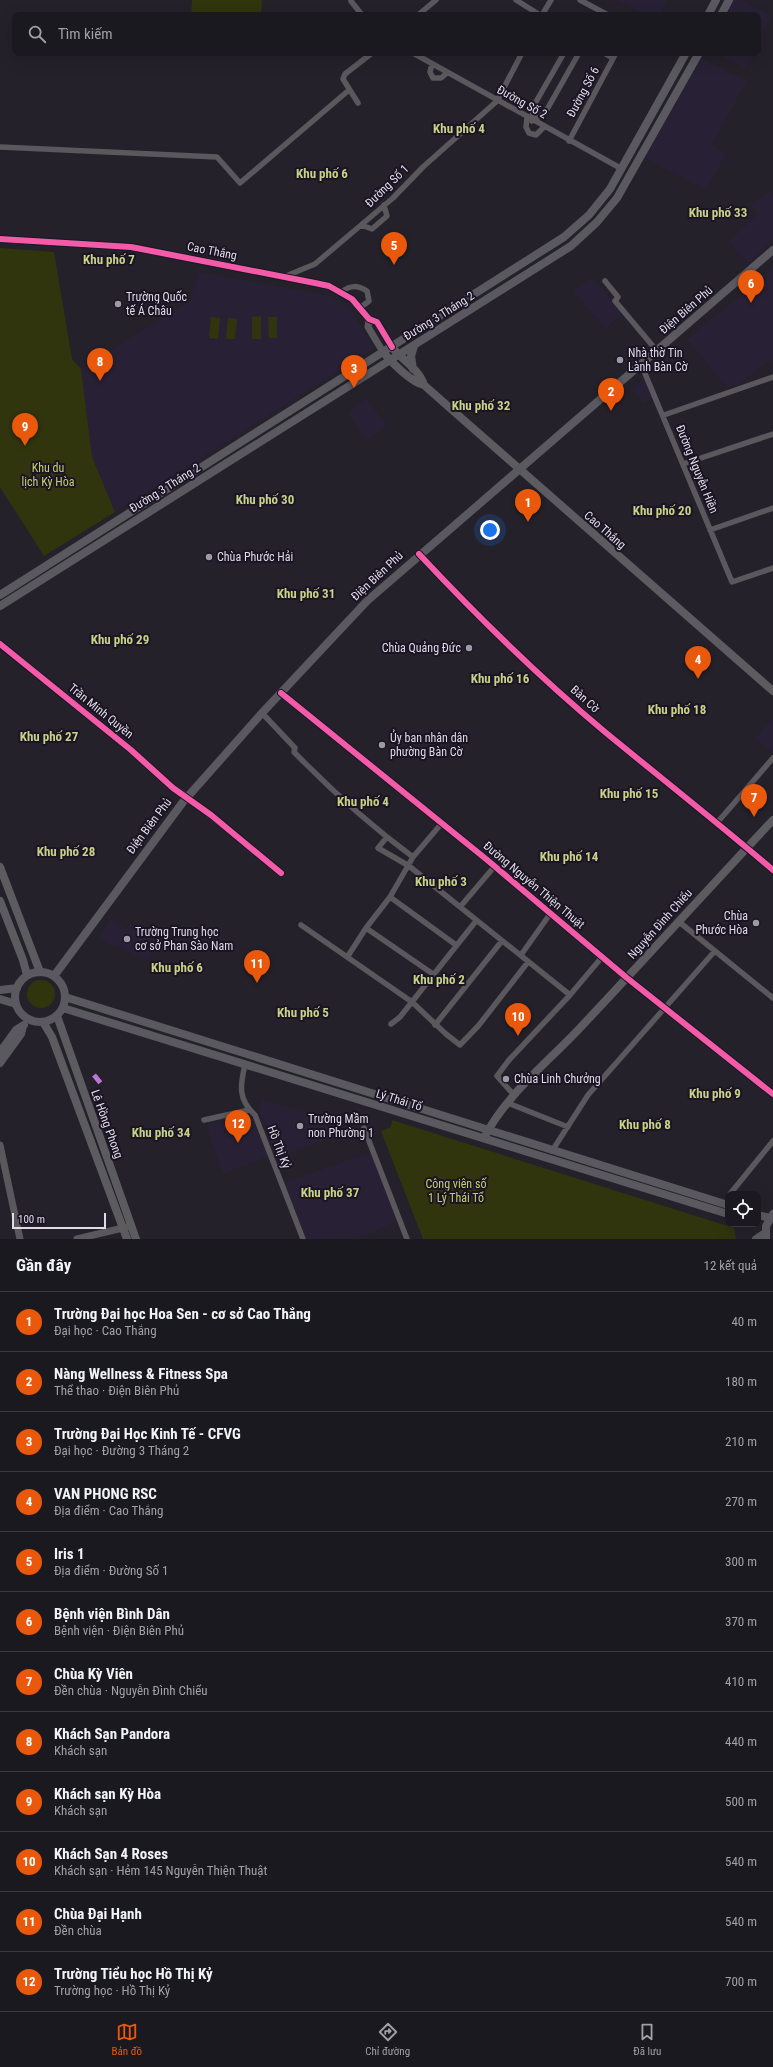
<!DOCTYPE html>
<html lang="vi">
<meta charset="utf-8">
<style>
body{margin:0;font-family:"Roboto Condensed",sans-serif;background:#28262d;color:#f1f3f6}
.controls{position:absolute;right:12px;bottom:12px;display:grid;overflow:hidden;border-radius:8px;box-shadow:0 4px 16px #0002}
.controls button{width:36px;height:36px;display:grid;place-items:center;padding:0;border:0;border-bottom:1px solid #39383e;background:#1b1920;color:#f1f3f6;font:20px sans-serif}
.scale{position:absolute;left:12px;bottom:10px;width:94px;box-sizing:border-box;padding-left:4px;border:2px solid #dfdbe7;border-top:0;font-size:11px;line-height:14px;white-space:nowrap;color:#dfdbe7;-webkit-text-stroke:3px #1a1424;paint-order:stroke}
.you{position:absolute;left:490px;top:530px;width:14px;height:14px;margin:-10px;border:3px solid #fff;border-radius:50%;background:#1a73e8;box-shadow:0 0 0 6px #1a73e833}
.badge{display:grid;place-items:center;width:26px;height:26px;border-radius:50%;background:#ea580c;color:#fff;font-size:13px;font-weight:700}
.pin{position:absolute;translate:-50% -33px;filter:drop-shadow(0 1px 2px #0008)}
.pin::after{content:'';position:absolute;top:21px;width:14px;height:12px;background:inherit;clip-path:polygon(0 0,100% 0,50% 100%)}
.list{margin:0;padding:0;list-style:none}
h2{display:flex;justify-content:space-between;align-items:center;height:52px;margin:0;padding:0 16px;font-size:17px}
h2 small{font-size:13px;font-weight:400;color:#a0a0a5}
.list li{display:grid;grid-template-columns:26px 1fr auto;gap:12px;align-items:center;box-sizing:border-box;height:60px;padding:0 16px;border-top:1px solid #39383e}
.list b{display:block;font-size:15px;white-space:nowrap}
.list p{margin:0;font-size:13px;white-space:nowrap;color:#a0a0a5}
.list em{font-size:13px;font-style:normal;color:#a0a0a5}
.icon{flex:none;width:22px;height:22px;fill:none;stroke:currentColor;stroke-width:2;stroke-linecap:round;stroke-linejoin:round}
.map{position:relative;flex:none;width:773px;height:1239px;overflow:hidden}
.search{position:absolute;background:#1b1920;box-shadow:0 4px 16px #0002;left:12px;right:12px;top:12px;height:44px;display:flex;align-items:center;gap:10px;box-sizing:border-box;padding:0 14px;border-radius:8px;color:#a0a0a5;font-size:15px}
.sheet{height:772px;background:#1b1920}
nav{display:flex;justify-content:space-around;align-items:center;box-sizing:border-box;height:56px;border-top:1px solid #39383e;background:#1b1920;font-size:11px;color:#a0a0a5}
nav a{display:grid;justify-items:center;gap:2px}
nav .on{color:#ea580c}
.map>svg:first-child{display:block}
.built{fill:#282136}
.green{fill:#30350e}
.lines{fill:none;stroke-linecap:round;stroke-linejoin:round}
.minor{stroke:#5a585d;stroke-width:5.5}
.tertiary{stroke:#5a585d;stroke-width:7}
.secondary{stroke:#5c5b60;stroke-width:8}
.primary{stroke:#5b5960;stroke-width:8}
.quiet{stroke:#ba77d6;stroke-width:5;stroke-dasharray:10 5;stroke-linecap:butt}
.cycleway-casing{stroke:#1a1424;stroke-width:8}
.cycleway{stroke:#f35aa7;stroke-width:6}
.poi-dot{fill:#9e9aa5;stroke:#1a1424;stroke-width:1.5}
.labels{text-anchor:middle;stroke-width:4;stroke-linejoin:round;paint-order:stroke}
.street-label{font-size:12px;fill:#dfdbe7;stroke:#1a1424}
.poi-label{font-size:12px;fill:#dfdbe7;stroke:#1a1424;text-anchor:start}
.park-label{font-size:12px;fill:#c3d169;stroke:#1a1424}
.neighbourhood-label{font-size:13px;font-weight:bold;fill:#c6d285;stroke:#1a1424}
</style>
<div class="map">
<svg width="773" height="1239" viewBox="0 0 773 1239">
<rect width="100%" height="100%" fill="#24212a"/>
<path class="built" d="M617,0H667L660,15H647Z
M730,0H742L771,16L758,43V15H721Z
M715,53H753L745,68Z
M698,57L747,81L712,145L726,154L706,190L643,157Z
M769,192L773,196V240L748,263L729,241L758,214L751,205Z
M773,267V363L770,359L740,384L727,387L687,340Z
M198,272L327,295L349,307L375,348L115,512L92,457L81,369L192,300Z
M593,278L623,313L606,329L572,290Z
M644,378L655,396L644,404L632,389Z
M367,399L387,426L366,440L348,413Z
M773,718V753L755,738Z
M111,919L126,929L130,924L157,941L147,961L115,945L113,947L99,937Z
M262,1100L333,1120L339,1135L278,1157L259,1111Z
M250,1113L269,1156L223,1174L207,1129L208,1125Z
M371,1152L397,1222L354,1239H306L284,1183Z"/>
<path class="green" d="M192,0H262L261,15H191Z
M0,248L54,252L72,359L81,369L92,457L115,512L44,556L0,487Z
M261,316V339H252V317Z
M211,317L220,318L218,339L209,338Z
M268,317H277V338H269Z
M228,318L237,319L235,339H226Z
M27 994a14 14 0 1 1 28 0a14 14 0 1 1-28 0Z
M392,1120L734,1228L736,1239H423L381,1131L391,1127Z"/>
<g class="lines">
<path class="minor" d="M516,0L540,15
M580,0L608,15
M351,1L362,15
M418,15L436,0
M542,15L551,0
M413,53L622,169
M604,53L613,58
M432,64L430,72L433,78H441L447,73
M358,103L343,79L345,74L372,53
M527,118L526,127L529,133L536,135L544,127
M532,121L545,113L579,53
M532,121L533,107L564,53
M569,141L616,53
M0,147L217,157L240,183L349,90
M361,225L372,229L387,216L384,205
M286,276L315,264L393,198L423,167L497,101L522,53
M605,281L618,297L615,301L657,351
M341,292C351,285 357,285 367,291L369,301L361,307
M641,364L732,582L773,568
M664,415L773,377
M683,464L773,434
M710,530L773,508
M419,554C477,616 539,677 605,732C661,778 718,823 773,870
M262,713L295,748L294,752C331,790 371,826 413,857
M187,797L281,873
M716,824L773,758
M387,837L378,848L409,866L570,995
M390,897L456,945
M460,907L494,867
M678,921L773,998
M301,925L412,1002L446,1034L460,1045L479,1025L528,962
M366,928L433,974
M521,955L550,914
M348,956L366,928L390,897L413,857L442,823
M391,1024L400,1017L476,921
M435,1025L501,942
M245,1065C240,1085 238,1100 255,1115L303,1239
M514,1095L497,1076L509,1060L570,995L602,957
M508,1103L568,1127
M204,1120L249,1110
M364,1128L407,1239
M552,1151L588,1095L714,952
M730,1194L773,1141"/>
<path class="tertiary" d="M0,239L131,247L315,283L329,286L352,299L369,319L377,322L392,347
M369,319L368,327L383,352
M0,644L131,750L173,788L187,797
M281,693L486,859L627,978L773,1094
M0,1145L20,1239
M77,1239L127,1227"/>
<path class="secondary" d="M392,347C402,360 419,369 424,385L459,416L773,691
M383,352C391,362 412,383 424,385
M0,867L40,972
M0,901L23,960L27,975
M57,1016L136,1239
M43,1022L52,1037L127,1239
M484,1138C505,1096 546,1064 579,1029C644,960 708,889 773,820"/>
<path class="primary" d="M708,15L716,0
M721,15L729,0
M413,369L411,356L414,346
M0,595L564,237L589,215L610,189L686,53
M0,606L571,246L597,222L617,198L699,53
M15 997a25 25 0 1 1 50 0a25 25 0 1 1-50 0Z
M54,976L183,802L262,713L367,601L773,250
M0,990L17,988
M65,997L728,1205
M0,999L16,1004
M63,1008L728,1214
M0,1052L16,1030L24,1025
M0,1063L21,1034L23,1026
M758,1215L770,1218
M756,1239L765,1233
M766,1239V1226L773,1214"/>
<path class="quiet" d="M94,1075L103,1086"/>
<g class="cycleway-casing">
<path id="cycleway" d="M0,239L131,247L315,283L329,286L352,299L369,319L377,322L392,347
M419,554C477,616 539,677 605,732C661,778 718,823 773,870
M0,644L131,750L173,788L211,815L281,873
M281,693L486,859L627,978L773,1094"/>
</g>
<use href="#cycleway" class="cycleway"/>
</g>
<g class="poi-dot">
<circle cx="118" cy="304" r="4"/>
<circle cx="620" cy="360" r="4"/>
<circle cx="209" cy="557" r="4"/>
<circle cx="469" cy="648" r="4"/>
<circle cx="382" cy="745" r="4"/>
<circle cx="756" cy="923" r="4"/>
<circle cx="127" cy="939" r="4"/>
<circle cx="506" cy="1079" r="4"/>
<circle cx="300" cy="1126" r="4"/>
</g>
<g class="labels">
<g class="street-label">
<text transform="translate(583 92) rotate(-62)" y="4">Đường Số 6</text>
<text transform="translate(522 102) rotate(29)" y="4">Đường Số 2</text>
<text transform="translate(387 186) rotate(-44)" y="4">Đường Số 1</text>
<text transform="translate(212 251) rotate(11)" y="4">Cao Thắng</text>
<text transform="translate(686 310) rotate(-41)" y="4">Điện Biên Phủ</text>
<text transform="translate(439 316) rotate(-32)" y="4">Đường 3 Tháng 2</text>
<text transform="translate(697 469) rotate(68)" y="4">Đường Nguyễn Hiền</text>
<text transform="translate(165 488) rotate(-32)" y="4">Đường 3 Tháng 2</text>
<text transform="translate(605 530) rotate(41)" y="4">Cao Thắng</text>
<text transform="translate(377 576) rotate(-43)" y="4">Điện Biên Phủ</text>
<text transform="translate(585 699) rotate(42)" y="4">Bàn Cờ</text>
<text transform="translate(101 711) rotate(39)" y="4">Trần Minh Quyền</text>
<text transform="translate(149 826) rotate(-53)" y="4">Điện Biên Phủ</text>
<text transform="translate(534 885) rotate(40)" y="4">Đường Nguyễn Thiện Thuật</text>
<text transform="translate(660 924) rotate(-48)" y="4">Nguyễn Đình Chiểu</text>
<text transform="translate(399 1100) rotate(17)" y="4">Lý Thái Tổ</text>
<text transform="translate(107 1124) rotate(70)" y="4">Lê Hồng Phong</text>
<text transform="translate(279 1147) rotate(69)" y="4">Hồ Thị Kỷ</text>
</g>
<g class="poi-label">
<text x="126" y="301">Trường Quốc<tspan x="126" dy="14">tế Á Châu</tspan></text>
<text x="628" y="357">Nhà thờ Tin<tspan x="628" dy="14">Lành Bàn Cờ</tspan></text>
<text x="217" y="561">Chùa Phước Hải</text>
<text x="461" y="652" text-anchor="end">Chùa Quảng Đức</text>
<text x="390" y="742">Ủy ban nhân dân<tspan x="390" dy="14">phường Bàn Cờ</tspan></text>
<text x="748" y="920" text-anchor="end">Chùa<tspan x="748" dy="14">Phước Hòa</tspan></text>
<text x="135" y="936">Trường Trung học<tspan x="135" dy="14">cơ sở Phan Sào Nam</tspan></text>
<text x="514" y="1083">Chùa Linh Chưởng</text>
<text x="308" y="1123">Trường Mầm<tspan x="308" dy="14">non Phường 1</tspan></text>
</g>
<g class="park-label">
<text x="48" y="472">Khu du<tspan x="48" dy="14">lịch Kỳ Hòa</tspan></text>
<text x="456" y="1188">Công viên số<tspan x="456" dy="14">1 Lý Thái Tổ</tspan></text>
</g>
<g class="neighbourhood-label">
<text x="459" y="133">Khu phố 4</text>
<text x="322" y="178">Khu phố 6</text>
<text x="718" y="217">Khu phố 33</text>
<text x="109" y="264">Khu phố 7</text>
<text x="481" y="410">Khu phố 32</text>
<text x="265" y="504">Khu phố 30</text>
<text x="662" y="515">Khu phố 20</text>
<text x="306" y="598">Khu phố 31</text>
<text x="120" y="644">Khu phố 29</text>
<text x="500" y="683">Khu phố 16</text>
<text x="677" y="714">Khu phố 18</text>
<text x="49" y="741">Khu phố 27</text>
<text x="629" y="798">Khu phố 15</text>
<text x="363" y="806">Khu phố 4</text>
<text x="66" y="856">Khu phố 28</text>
<text x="569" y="861">Khu phố 14</text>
<text x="441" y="886">Khu phố 3</text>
<text x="177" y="972">Khu phố 6</text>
<text x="439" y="984">Khu phố 2</text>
<text x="303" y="1017">Khu phố 5</text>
<text x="715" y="1098">Khu phố 9</text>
<text x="645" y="1129">Khu phố 8</text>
<text x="161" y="1137">Khu phố 34</text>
<text x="330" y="1197">Khu phố 37</text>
</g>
</g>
</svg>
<div class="controls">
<button><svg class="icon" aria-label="locate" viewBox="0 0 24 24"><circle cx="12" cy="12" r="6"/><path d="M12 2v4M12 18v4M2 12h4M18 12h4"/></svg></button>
</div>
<div class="scale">100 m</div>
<div class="you"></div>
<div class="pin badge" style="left:528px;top:522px">1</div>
<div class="pin badge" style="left:611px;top:411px">2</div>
<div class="pin badge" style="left:354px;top:388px">3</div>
<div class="pin badge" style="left:698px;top:679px">4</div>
<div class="pin badge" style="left:394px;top:265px">5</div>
<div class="pin badge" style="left:751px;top:303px">6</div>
<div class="pin badge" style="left:754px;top:817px">7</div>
<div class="pin badge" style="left:100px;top:381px">8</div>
<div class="pin badge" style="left:25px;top:446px">9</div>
<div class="pin badge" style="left:518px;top:1036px">10</div>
<div class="pin badge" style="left:257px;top:983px">11</div>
<div class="pin badge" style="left:238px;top:1143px">12</div>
<div class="search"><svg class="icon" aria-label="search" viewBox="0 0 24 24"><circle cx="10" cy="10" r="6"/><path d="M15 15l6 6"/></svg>Tìm kiếm</div>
</div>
<section class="sheet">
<h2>Gần đây<small>12 kết quả</small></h2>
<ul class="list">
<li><span class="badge">1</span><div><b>Trường Đại học Hoa Sen - cơ sở Cao Thắng</b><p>Đại học · Cao Thắng</p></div><em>40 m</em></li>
<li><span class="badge">2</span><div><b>Nàng Wellness &amp; Fitness Spa</b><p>Thể thao · Điện Biên Phủ</p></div><em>180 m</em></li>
<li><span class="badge">3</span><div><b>Trường Đại Học Kinh Tế - CFVG</b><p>Đại học · Đường 3 Tháng 2</p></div><em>210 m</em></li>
<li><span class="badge">4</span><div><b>VAN PHONG RSC</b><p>Địa điểm · Cao Thắng</p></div><em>270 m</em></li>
<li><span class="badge">5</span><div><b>Iris 1</b><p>Địa điểm · Đường Số 1</p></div><em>300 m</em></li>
<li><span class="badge">6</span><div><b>Bệnh viện Bình Dân</b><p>Bệnh viện · Điện Biên Phủ</p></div><em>370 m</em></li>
<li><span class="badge">7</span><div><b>Chùa Kỳ Viên</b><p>Đền chùa · Nguyễn Đình Chiểu</p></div><em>410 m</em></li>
<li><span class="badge">8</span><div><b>Khách Sạn Pandora</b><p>Khách sạn</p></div><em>440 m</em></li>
<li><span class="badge">9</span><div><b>Khách sạn Kỳ Hòa</b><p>Khách sạn</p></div><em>500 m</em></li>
<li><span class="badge">10</span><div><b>Khách Sạn 4 Roses</b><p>Khách sạn · Hẻm 145 Nguyễn Thiện Thuật</p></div><em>540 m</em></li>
<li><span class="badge">11</span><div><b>Chùa Đại Hạnh</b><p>Đền chùa</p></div><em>540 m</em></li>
<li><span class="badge">12</span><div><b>Trường Tiểu học Hồ Thị Kỷ</b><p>Trường học · Hồ Thị Kỷ</p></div><em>700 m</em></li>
</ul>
</section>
<nav>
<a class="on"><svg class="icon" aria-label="map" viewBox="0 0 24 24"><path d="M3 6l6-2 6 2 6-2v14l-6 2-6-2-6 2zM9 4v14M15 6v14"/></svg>Bản đồ</a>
<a><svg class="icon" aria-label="directions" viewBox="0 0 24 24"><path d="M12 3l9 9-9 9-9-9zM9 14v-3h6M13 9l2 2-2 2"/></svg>Chỉ đường</a>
<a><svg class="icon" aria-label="saved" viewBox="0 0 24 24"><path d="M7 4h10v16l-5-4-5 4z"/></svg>Đã lưu</a>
</nav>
